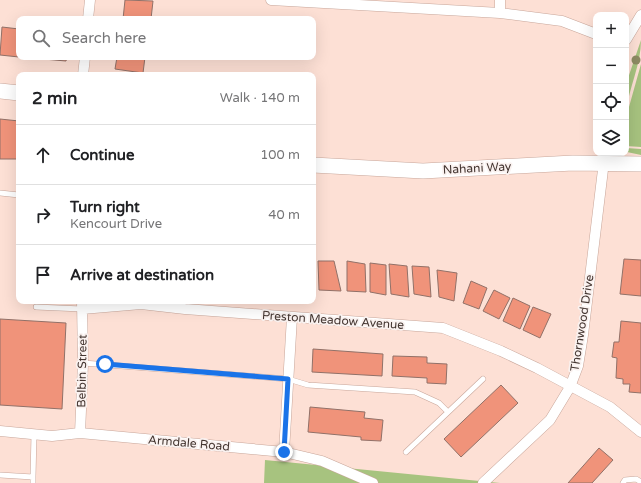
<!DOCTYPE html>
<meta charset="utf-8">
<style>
body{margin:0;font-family:"Varela Round",sans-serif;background:#f2f2f2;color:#202124}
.controls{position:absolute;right:12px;top:12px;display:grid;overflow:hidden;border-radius:8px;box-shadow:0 4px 16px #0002}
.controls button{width:36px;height:36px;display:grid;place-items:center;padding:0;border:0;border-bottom:1px solid #e0e0e0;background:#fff;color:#202124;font:20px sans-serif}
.stop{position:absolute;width:12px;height:12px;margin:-9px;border:3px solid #1a73e8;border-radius:50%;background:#fff}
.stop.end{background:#1a73e8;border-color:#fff;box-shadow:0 1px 4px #0008}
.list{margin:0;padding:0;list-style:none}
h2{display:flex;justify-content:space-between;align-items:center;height:52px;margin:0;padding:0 16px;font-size:17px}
h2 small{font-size:13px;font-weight:400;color:#757577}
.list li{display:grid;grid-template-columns:26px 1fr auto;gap:12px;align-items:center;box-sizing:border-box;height:60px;padding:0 16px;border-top:1px solid #e0e0e0}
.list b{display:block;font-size:15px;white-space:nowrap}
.list p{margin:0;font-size:13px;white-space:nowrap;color:#757577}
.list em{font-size:13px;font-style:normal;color:#757577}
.icon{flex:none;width:22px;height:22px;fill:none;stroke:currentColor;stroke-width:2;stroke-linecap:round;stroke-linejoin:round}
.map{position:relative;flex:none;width:641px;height:483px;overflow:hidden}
.search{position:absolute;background:#fff;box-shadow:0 4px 16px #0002;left:16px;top:16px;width:300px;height:44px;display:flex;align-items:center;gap:10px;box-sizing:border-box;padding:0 14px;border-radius:8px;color:#757577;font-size:15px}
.panel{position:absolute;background:#fff;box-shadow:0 4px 16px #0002;left:16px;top:72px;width:300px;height:232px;border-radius:8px}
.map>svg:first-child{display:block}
.green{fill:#a7c37f}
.building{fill:#f0937a;stroke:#917168}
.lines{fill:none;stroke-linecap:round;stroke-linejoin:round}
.lane-casing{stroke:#c8a69a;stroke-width:6}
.street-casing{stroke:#c8a69a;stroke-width:11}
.secondary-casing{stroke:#c8a69a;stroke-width:16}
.lane{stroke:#fff;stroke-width:5}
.street{stroke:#fff;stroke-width:10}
.secondary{stroke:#fff;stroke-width:15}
.tree{fill:#8d8b63}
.route{stroke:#1a73e8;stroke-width:5}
.labels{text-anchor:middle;stroke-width:3.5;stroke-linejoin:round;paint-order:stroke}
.street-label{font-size:12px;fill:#443631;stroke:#faf2f0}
</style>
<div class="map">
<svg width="641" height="483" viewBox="0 0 641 483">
<rect width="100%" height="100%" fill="#fde0d5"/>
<path class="green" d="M641,40C641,65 629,87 626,112V84Z
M641,64V147L626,146L629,107Z
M626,148L641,149V155L627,152Z
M265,460L500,483H264Z"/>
<path class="building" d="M125,0L153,1L151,19H123Z
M2,27L19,29V57L0,55Z
M21,57H67L66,61Z
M117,57H145L143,73L115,69Z
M0,119L19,121V159H0Z
M624,259L641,260V296L620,294Z
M318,261H334L341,291L319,290Z
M347,261L365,264L366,292L347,291Z
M370,263L386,265V295L370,292Z
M389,264L407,266L409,297L391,294Z
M412,266L429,267L431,297L414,294Z
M437,270L457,273L454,301L439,297Z
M471,281L487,288L479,309L463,303Z
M494,290L510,298L499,319L483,311Z
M513,298L530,306L520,329L503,321Z
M533,307L551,314L540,338L523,330Z
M0,319L66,323L62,409L0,405Z
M621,321L641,323V393L629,392L630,384H623V379L616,378L617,358L612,357L614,342H619Z
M313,349L383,354L382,376L312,372Z
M393,356L427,357V363L447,364L446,384L427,383V378L392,376Z
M501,385L518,403L461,457L444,439Z
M310,407L365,412L364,418L383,420L381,441L361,440V437L308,432Z
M599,448L613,460L592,483H568Z"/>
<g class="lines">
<g class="lane-casing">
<path id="lane" d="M0,193L19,195
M36,307L82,309
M83,363L288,379L308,385L415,392L439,403L448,412
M406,452L483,379
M0,475L33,477V483
M33,477L34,434
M623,483L625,480L636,479L641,482"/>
</g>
<g class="street-casing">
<path id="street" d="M271,0L500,13L562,21L596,34
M500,13V0
M88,19L90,0
M626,40L641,15
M83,75L85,57
M82,309L141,304L185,309L443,328L501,351L537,368L610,407L641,432
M0,431L52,436L80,433L284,452L322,461L373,483
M80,433L83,363L82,301
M284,452L292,317
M483,483L550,420L570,387L578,366L583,335L605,153"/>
</g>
<g class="secondary-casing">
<path id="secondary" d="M0,91L19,93
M313,165L423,171L573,163L641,164"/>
</g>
<use href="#lane" class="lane"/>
<use href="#street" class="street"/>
<use href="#secondary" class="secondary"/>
</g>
<circle class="tree" cx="636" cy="60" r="4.5"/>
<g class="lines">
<path class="route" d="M105,364L288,379L284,452"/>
</g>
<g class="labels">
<g class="street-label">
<text transform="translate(477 168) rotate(-3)" y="4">Nahani Way</text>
<text transform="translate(333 320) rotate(4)" y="4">Preston Meadow Avenue</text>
<text transform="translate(582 323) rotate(-81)" y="4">Thornwood Drive</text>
<text transform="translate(82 371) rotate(-89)" y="4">Belbin Street</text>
<text transform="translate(189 443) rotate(5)" y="4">Armdale Road</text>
</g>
</g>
</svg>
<div class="controls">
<button>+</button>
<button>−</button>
<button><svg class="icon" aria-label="locate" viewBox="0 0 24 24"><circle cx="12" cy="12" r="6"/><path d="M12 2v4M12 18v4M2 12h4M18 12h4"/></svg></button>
<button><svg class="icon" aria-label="layers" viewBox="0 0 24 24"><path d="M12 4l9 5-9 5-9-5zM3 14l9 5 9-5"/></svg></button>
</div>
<div class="stop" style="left:105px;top:364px"></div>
<div class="stop end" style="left:284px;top:452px"></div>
<div class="search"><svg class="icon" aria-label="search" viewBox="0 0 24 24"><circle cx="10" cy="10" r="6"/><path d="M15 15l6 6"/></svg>Search here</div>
<section class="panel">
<h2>2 min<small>Walk · 140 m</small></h2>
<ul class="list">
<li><svg class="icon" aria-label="ahead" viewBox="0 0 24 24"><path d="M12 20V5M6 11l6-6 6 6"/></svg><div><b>Continue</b></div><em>100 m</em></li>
<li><svg class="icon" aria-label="right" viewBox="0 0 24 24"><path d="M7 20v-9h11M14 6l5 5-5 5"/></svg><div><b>Turn right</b><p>Kencourt Drive</p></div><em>40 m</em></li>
<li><svg class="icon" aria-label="arrive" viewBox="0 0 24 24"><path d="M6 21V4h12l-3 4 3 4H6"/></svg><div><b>Arrive at destination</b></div></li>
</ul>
</section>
</div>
